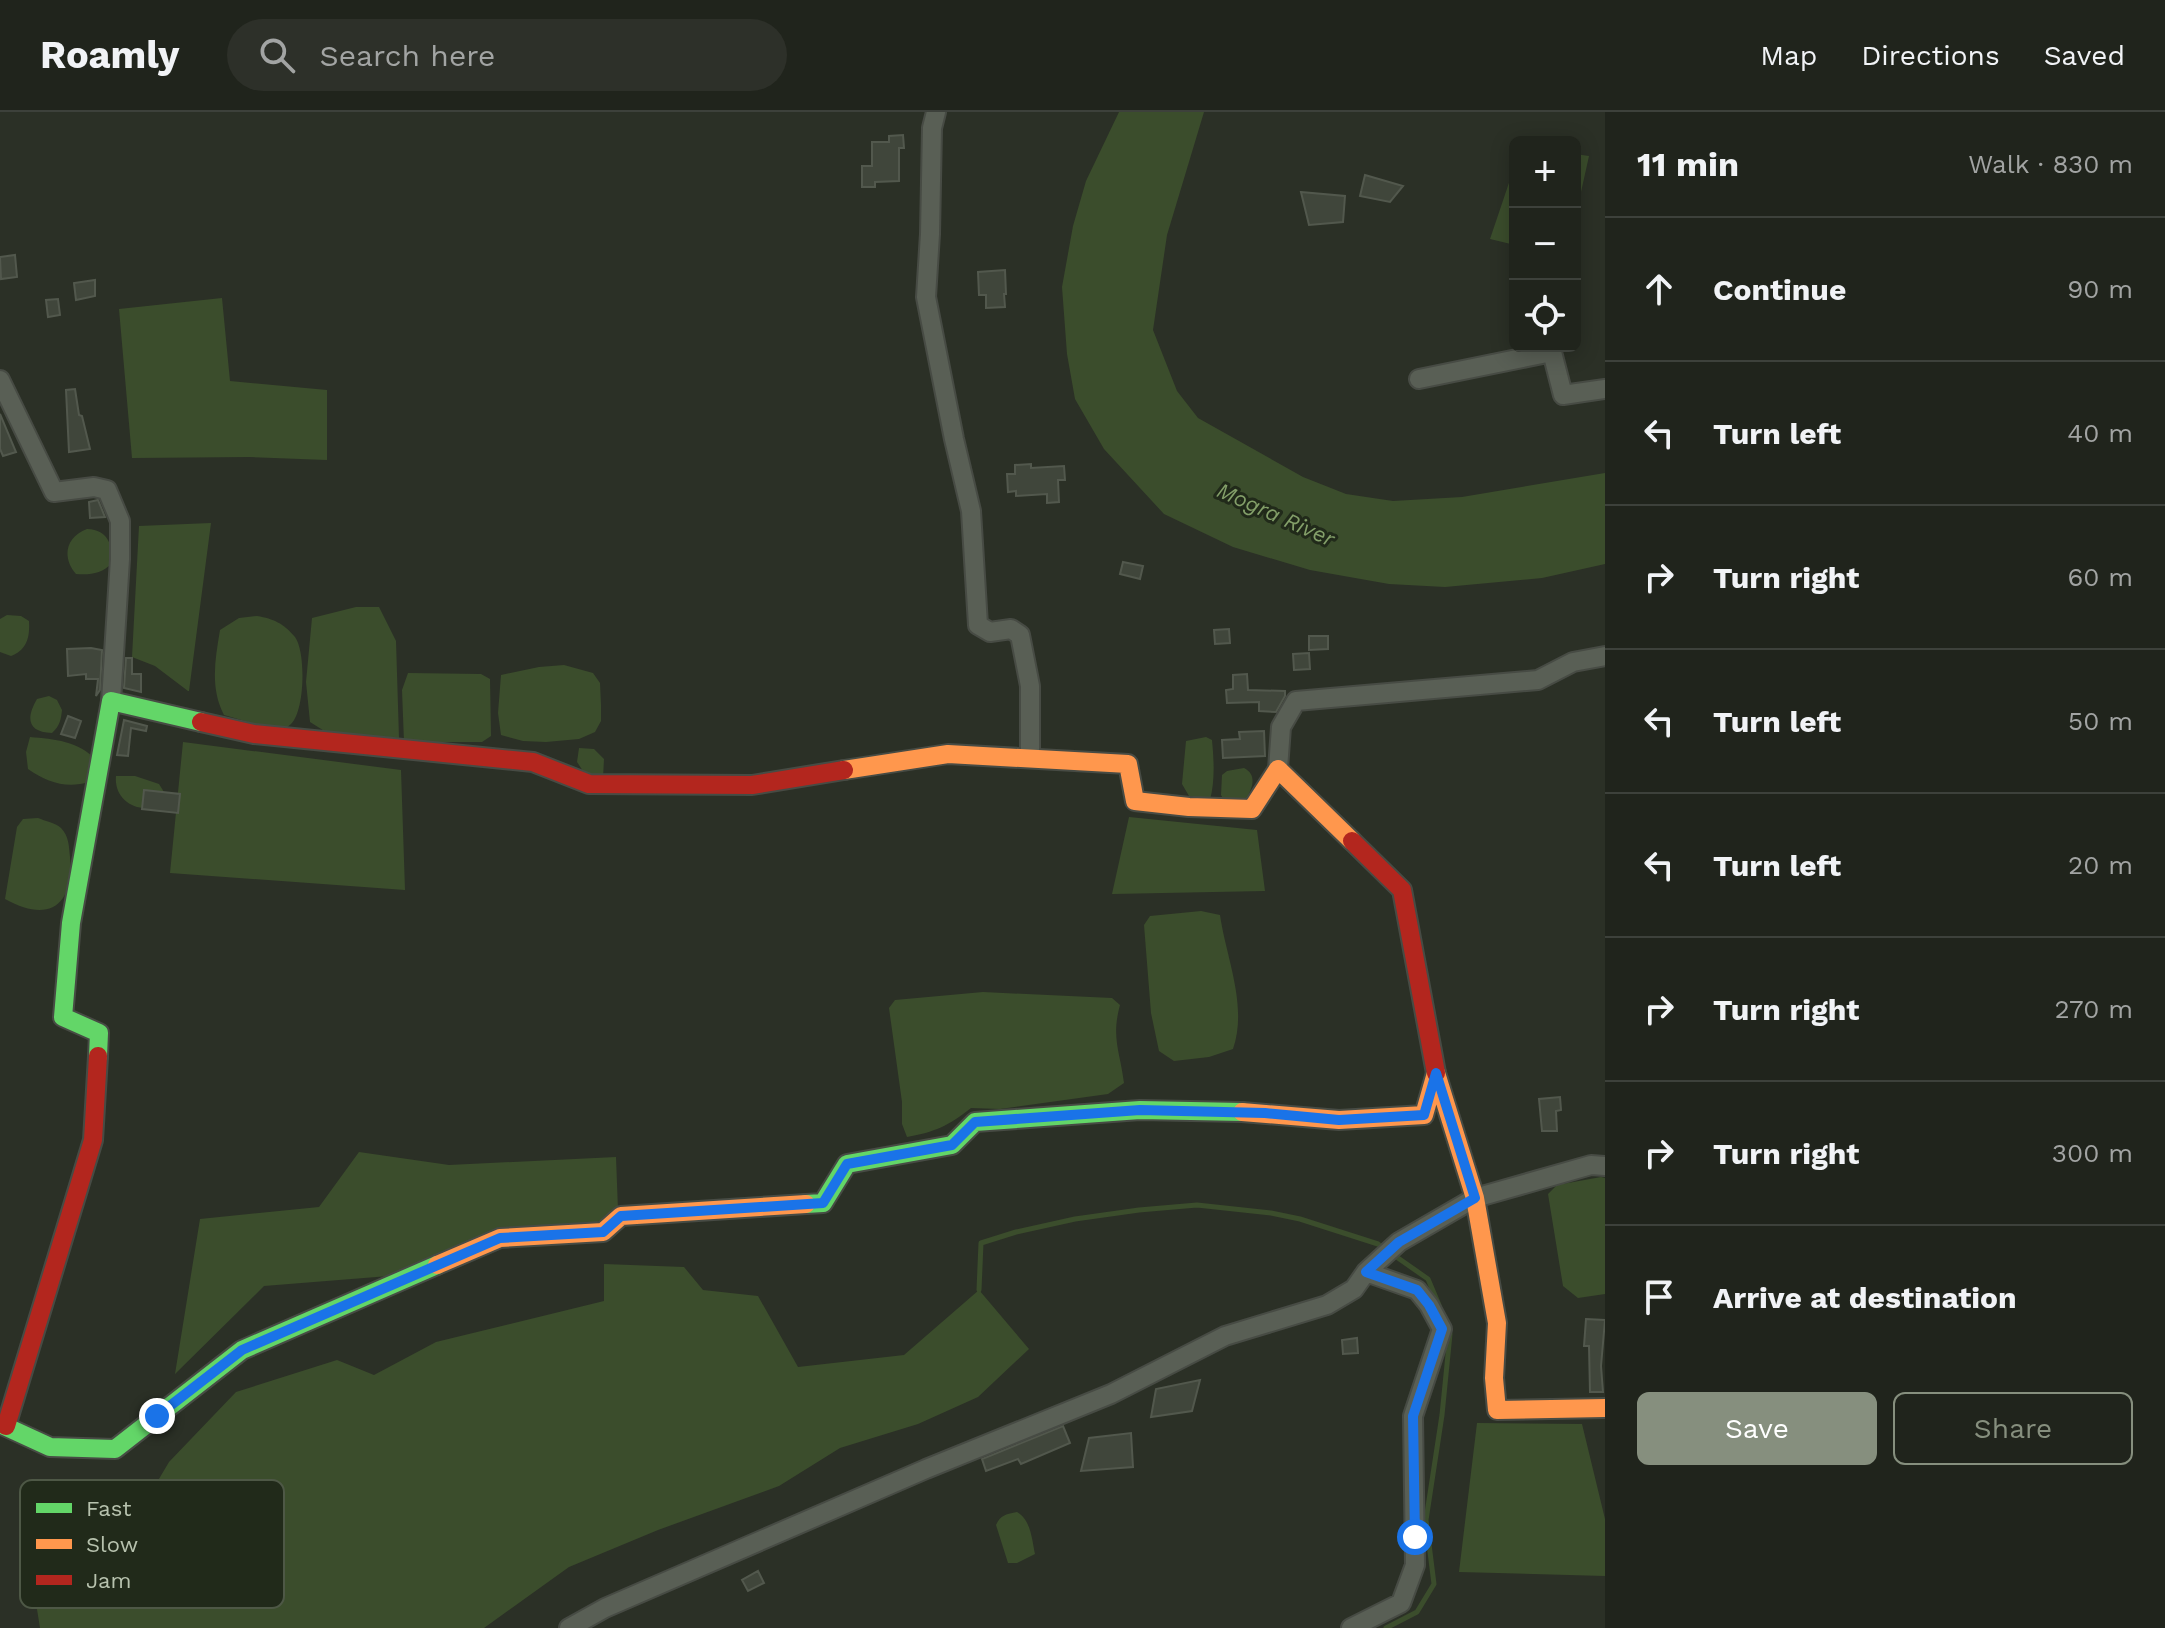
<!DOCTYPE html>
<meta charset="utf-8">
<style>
body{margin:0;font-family:"Work Sans",sans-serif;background:#2d3029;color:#f1f3f6}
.controls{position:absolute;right:24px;top:24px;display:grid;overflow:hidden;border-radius:12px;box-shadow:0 4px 20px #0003}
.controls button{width:72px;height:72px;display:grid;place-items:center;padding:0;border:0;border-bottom:2px solid #3d413b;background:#20241c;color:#f1f3f6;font:40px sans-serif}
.stop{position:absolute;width:24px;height:24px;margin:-18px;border:6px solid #1a73e8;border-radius:50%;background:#fff}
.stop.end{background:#1a73e8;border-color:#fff;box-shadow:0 2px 8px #0008}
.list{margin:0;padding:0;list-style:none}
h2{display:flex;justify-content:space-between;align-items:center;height:104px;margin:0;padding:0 32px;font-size:34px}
h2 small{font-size:26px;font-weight:400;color:#a2a4a3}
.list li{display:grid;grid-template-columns:52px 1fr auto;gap:24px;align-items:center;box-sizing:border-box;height:144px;padding:0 32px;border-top:2px solid #3d413b}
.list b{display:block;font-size:30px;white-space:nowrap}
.list em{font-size:26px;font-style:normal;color:#a2a4a3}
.actions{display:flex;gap:16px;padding:24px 32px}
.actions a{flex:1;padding:18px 0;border:2px solid #868f7e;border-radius:12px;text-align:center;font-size:28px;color:#868f7e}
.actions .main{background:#868f7e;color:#fff}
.icon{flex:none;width:44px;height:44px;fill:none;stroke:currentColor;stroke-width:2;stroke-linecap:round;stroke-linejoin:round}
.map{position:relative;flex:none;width:1605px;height:1516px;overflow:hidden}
header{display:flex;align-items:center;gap:48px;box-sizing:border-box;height:112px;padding:0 40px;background:#20241c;border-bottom:2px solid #3d413b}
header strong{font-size:38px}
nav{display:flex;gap:44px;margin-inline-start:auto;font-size:28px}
.search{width:560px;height:72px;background:#2d3029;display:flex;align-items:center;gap:20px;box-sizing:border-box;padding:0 28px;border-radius:44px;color:#a2a4a3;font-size:30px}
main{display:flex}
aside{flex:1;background:#20241c}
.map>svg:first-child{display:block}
.water{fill:#3b4d2c}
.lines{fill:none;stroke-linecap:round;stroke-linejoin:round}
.stream{stroke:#3b4d2c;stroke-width:5}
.building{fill:#40463b;stroke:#52584d;stroke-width:2}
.street-casing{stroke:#474b44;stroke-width:22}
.fast-casing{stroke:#474b44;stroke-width:22}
.slow-casing{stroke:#474b44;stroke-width:22}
.jam-casing{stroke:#474b44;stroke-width:22}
.street{stroke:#595f55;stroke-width:18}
.fast{stroke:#63d668;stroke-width:18}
.slow{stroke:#ff974d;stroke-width:18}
.jam{stroke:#b3261e;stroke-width:18}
.route{stroke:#1a73e8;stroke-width:10}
.labels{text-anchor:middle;stroke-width:6;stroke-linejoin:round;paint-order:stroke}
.water-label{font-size:22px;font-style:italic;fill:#839f69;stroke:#212a1a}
.key{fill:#212a1a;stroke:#4e5846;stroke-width:2}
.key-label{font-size:22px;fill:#b7c2ae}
</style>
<header>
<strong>Roamly</strong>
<div class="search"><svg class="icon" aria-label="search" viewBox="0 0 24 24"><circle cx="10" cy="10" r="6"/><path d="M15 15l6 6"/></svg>Search here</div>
<nav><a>Map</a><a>Directions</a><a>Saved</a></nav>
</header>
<main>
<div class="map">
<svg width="1605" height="1516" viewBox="0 0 1605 1516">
<rect width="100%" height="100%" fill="#2b3026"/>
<path class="water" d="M1119,0H1204L1167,123L1153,218L1177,279L1198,306L1303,365L1346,382L1393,389L1462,385L1605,361V452L1542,466L1445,475L1389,472L1310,458L1233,435L1164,402L1104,337L1075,287L1067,242L1062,175L1073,114L1086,69Z
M1575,42L1589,44L1575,107Z
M1515,53V133L1490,127Z
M222,186L230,269L327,278V348L250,345L132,346L119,197Z
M211,411L189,579H188L155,554L132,545L139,414Z
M87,417C109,418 112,433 112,451C102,462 90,463 76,462C62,446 65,425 87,417Z
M356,495H379L396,529L399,626L326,620L310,610L306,570L312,506Z
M7,503L21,504L29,509C30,525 27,538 11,544L0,540V507Z
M257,504C274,507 283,511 295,525C306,540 305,599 291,612C288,615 284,617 280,619L224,603C210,576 215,548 220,518L239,506Z
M564,553L593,561L600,571L601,593V609L595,620L579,627L546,630L523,629L501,623L498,601L501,563L539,555Z
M408,561L481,562L490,567L491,624L482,630H404L402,578Z
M49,584L57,588L62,598C61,607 60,614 52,621C27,620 26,606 37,587Z
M30,625C54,627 79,629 96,648L89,670C66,677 47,670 28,657L26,640Z
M1206,625L1212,628C1214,648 1215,669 1210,688L1189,684L1182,672L1186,629Z
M183,630L401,658L405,778L170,761Z
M579,636L594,637L604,647L603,666L585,662L577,650Z
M1244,656C1258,663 1252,677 1246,687L1224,688L1221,683L1222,663L1227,659Z
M116,664H135L159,672L164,680L163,690C159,692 155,695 150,696C130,698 114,684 116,664Z
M1129,705L1257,718L1265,779L1112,782Z
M38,706C45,709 56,711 61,716C69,724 69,735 70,745C74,795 48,811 5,787L17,715L23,707Z
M1201,799L1220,803C1226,845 1248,894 1233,937L1209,945L1174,949L1159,939L1151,901L1144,813L1150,804Z
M983,880L1112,886L1120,893C1111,926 1120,939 1124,971L1108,982L1000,997L971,996C948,1014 935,1020 907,1025L902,1012V990L889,896L895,888Z
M359,1040L449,1053L616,1045L618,1098L597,1110L389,1164L264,1174L175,1262L200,1107L319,1095Z
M1601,1065L1605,1066V1182L1578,1186L1563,1174L1548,1082L1557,1073Z
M604,1152L684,1155L703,1178L758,1184L798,1255L904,1243L979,1178L1029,1237L978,1285L918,1312L840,1336L779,1374L658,1418L569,1455L484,1516H40L33,1472L114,1443L169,1350L236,1280L337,1248L374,1263L436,1230L604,1189Z
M1477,1311L1582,1312L1605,1407V1464L1459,1460Z
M1017,1400C1031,1408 1032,1428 1035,1442L1017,1451H1008L996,1413C1000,1403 1007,1402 1017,1400Z"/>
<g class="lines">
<path class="stream" d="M979,1178L981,1131L1016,1120L1075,1107L1139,1098L1197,1093L1271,1101L1300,1107L1378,1132L1428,1167L1439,1193
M1386,1516L1417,1500L1434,1472L1426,1408L1442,1303L1450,1222L1449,1218"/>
</g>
<path class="building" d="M903,23L904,36H899V69L875,70V75H862V54H872V30H889V24Z
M1365,63L1403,74L1390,90L1360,84Z
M1301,80L1345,84L1343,110L1309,113Z
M15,143L17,165L1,167L0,145Z
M1005,158L1006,182H1004L1005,195L986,196V183H979L978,160Z
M95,168V184L76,188L74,171Z
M58,187L60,203L48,205L46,188Z
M75,277L79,303L82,304L90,337L69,340L66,278Z
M0,302L16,340L3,344L0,337Z
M1031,352V356L1064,354L1065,368H1058L1059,390L1047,391V382L1016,384V379L1008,380L1007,362H1015V353Z
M98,388L105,405L90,406L89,390Z
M1123,450L1143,454L1140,467L1120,462Z
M1229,517L1230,531L1215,532L1214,518Z
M1309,524H1328V537L1309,538Z
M91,536L102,538L100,578L96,584L98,567H86V562L68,564L67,537Z
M1309,541L1310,557L1294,558L1293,542Z
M126,546H132V562H141V580L124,576Z
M1247,562L1248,578L1285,579V584L1276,600L1259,599V590L1227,591L1226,578L1233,577V563Z
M68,604L81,609L75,626L61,622Z
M124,608L147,614L146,619L131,616L128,644L117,643Z
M1264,619L1265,644L1223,646L1222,628L1240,627L1239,620Z
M144,678L180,682L178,701L142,697Z
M1560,985L1561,998L1556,999L1557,1019H1542L1539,987Z
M1586,1207L1605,1208L1601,1254L1603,1280H1590L1589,1234H1584Z
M1357,1226L1358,1241L1343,1242L1342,1228Z
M1200,1268L1192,1299L1151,1305L1156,1277Z
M1063,1314L1070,1331L1021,1352L1018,1347L986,1359L982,1347Z
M1131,1321L1133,1355L1081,1359L1089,1326Z
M758,1459L764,1471L748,1479L742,1468Z"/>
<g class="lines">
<g class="street-casing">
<path id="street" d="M936,0L932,16L930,122L926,185L954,327L971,399L978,513L990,520L1011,517L1020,523L1030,574V646
M1419,267L1552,240L1563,283L1605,277
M0,268L54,380L94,375L107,378L120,409V447L111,589
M1278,657L1281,615L1296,589L1538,568L1573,550L1605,544
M569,1516L605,1496L926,1357L1111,1282L1225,1224L1327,1193L1354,1177L1366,1160L1399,1130L1475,1086L1591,1053L1605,1054
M1351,1516L1401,1491L1415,1453L1413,1304L1442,1217L1429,1193L1417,1178L1366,1160"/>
</g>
<g class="fast-casing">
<path id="fast" d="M98,944L99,921L63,905L71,811L111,589L201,610
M806,1092L823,1091L847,1052L952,1033L975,1010L1140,998L1242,1000
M0,1312L50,1335L115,1337L242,1238L437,1153"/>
</g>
<g class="slow-casing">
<path id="slow" d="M844,658L948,642L1128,652L1135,689L1189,695L1252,697L1278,657L1352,729
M1242,1000L1339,1008L1424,1003L1436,961L1475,1086L1497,1211L1494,1266L1497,1298L1605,1296
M437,1153L500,1126L603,1120L621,1104L806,1092"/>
</g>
<g class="jam-casing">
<path id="jam" d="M201,610L254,622L533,650L589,672L752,673L844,658
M1352,729L1402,778L1436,961
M6,1314L93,1028L98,944"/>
</g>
<use href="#street" class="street"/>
<use href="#fast" class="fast"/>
<use href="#slow" class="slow"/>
<use href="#jam" class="jam"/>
</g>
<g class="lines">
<path class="route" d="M157,1304L242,1238L500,1126L603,1120L621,1104L823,1091L847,1052L952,1033L975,1010L1140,998L1265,1001L1339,1008L1424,1003L1436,961L1475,1086L1399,1130L1366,1160L1417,1178L1429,1193L1442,1217L1413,1304L1415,1425"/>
</g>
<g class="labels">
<g class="water-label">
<text transform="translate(1276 402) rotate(24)" y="8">Mogra River</text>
</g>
</g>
<rect x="20" y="1368" width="264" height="128" rx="12" class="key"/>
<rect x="36" y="1391" width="36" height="10" fill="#63d668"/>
<rect x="36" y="1427" width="36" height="10" fill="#ff974d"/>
<rect x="36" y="1463" width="36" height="10" fill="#b3261e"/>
<g class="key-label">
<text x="86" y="1404">Fast</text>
<text x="86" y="1440">Slow</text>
<text x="86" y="1476">Jam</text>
</g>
</svg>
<div class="controls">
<button>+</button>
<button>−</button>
<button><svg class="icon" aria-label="locate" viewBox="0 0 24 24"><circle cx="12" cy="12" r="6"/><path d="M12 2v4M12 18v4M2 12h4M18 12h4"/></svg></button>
</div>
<div class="stop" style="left:1415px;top:1425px"></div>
<div class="stop end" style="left:157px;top:1304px"></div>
</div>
<aside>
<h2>11 min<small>Walk · 830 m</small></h2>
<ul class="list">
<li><svg class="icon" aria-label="ahead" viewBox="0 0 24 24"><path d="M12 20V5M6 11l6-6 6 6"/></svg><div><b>Continue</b></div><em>90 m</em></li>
<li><svg class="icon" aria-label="left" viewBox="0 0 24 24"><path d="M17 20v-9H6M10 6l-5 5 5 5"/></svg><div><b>Turn left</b></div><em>40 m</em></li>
<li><svg class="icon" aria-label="right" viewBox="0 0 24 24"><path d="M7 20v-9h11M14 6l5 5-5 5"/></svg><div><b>Turn right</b></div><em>60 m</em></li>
<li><svg class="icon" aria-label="left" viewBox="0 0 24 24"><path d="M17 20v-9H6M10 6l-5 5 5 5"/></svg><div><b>Turn left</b></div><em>50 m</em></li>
<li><svg class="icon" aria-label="left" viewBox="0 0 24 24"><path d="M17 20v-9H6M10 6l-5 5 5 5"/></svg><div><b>Turn left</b></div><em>20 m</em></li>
<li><svg class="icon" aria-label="right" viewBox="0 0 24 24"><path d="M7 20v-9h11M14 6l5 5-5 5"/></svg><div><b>Turn right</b></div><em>270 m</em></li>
<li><svg class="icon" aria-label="right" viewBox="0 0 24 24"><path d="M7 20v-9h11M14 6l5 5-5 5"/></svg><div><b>Turn right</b></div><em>300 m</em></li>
<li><svg class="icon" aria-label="arrive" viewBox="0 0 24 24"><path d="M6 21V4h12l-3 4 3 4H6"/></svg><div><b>Arrive at destination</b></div></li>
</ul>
<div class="actions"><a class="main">Save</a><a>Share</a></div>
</aside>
</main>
